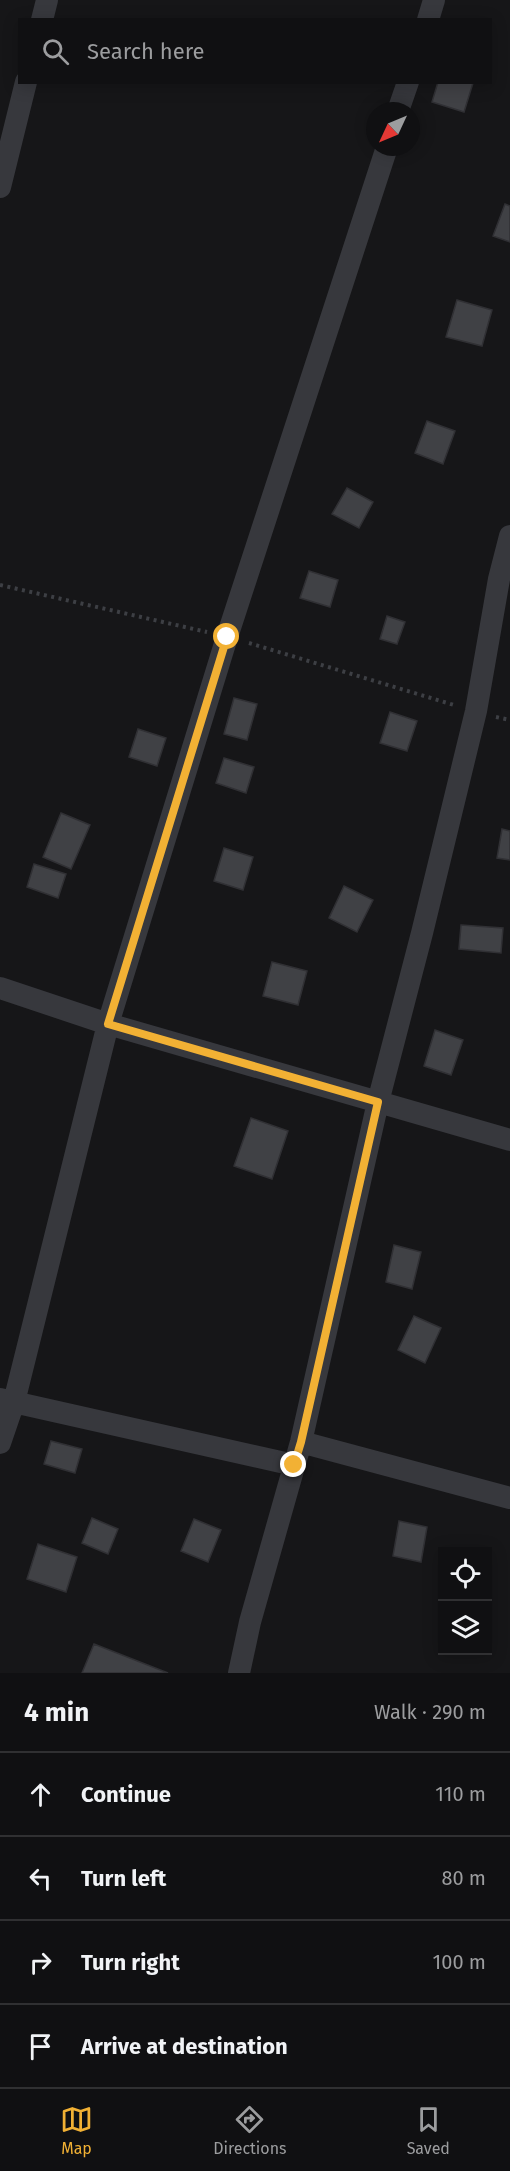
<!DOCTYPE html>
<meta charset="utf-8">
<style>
body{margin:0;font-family:"Fira Sans",sans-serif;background:#1e1e20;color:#f1f3f6}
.controls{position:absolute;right:18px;bottom:18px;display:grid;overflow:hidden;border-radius:0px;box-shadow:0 3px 15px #0003}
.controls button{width:54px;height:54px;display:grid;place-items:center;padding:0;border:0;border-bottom:2px solid #303032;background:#101012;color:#f1f3f6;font:30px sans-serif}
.compass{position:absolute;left:366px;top:102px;width:54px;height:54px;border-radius:50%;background:#101012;box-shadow:0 3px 15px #0003;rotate:226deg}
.stop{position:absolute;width:18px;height:18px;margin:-14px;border:4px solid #f2b134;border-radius:50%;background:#fff}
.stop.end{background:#f2b134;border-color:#fff;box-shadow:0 2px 6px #0008}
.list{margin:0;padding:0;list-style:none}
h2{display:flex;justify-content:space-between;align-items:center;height:78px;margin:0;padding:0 24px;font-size:26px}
h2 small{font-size:20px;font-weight:400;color:#9c9d9f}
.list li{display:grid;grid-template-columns:39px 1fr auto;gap:18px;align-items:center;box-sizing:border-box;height:84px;padding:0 24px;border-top:2px solid #303032}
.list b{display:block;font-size:22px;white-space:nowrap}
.list em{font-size:20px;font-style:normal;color:#9c9d9f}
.icon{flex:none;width:33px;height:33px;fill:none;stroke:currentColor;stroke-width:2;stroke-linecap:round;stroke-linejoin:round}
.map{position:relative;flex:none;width:510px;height:1673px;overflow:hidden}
.search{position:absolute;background:#101012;box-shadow:0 3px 15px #0003;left:18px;right:18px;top:18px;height:66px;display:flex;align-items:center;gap:15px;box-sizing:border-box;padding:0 21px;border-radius:0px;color:#9c9d9f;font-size:22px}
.sheet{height:414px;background:#101012}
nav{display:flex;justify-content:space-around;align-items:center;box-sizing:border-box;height:84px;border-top:2px solid #303032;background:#101012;font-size:16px;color:#9c9d9f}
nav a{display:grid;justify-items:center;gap:3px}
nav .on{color:#f2b134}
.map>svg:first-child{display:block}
.building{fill:#404145;stroke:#303034;stroke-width:1.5}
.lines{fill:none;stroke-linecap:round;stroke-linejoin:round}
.path{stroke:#3d3f44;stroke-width:4;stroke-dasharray:3 4.5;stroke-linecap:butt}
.minor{stroke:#37383d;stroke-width:22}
.route{stroke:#f2b134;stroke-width:8}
</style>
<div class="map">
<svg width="510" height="1673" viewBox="0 0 510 1673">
<rect width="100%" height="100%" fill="#161618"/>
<path class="building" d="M438,82L473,83L464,112L432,102Z
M505,204L510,206V242L493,236Z
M457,300L492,310L482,346L446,337Z
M427,421L455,431L443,464L415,453Z
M347,488L373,502L359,528L332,514Z
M309,571L338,580L330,607L300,598Z
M387,616L405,622L397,644L380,639Z
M234,698L257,704L247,740L224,734Z
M390,712L417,721L407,751L380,743Z
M138,729L166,738L157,766L129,757Z
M224,758L254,767L246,793L216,783Z
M61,813L90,825L71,869L43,857Z
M502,829L510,831V860L497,858Z
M224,848L253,857L243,890L214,881Z
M34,864L66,874L58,898L27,887Z
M344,886L373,900L357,932L329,918Z
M461,925L503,928L501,953L459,949Z
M272,962L307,971L298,1005L263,996Z
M435,1030L463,1040L451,1075L424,1066Z
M251,1118L288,1131L272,1179L234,1166Z
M394,1245L421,1252L412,1289L386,1282Z
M414,1316L441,1328L425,1363L398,1350Z
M51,1441L82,1449L75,1473L44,1464Z
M92,1518L118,1529L108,1554L82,1543Z
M194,1519L221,1530L208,1562L181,1551Z
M399,1521L427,1527L421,1562L393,1556Z
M38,1544L77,1557L66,1592L27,1579Z
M94,1644L168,1673H82Z"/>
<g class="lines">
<path class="path" d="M0,585L207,632
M249,643L454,705
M496,717L510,720"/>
<path class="minor" d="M42,20L47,0
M428,20L434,0
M398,111L408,82
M0,187L26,82
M0,988L108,1024L510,1140
M0,1399L294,1465
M301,1442L510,1498
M0,1443L14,1402L108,1024L227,637L387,147
M239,1673L250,1622L301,1442L378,1102L422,933L476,711L499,579L510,536"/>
</g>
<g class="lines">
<path class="route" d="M227,637L108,1024L378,1102L301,1442L294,1465"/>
</g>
</svg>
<div class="controls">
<button><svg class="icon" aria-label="locate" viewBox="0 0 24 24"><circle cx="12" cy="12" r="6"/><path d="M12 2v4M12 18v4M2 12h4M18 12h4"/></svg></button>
<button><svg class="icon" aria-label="layers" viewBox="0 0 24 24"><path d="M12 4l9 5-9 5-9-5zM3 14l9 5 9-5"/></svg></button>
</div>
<svg class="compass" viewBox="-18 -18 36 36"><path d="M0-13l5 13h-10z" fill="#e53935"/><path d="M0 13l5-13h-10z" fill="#9c9d9f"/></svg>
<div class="stop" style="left:227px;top:637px"></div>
<div class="stop end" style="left:294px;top:1465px"></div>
<div class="search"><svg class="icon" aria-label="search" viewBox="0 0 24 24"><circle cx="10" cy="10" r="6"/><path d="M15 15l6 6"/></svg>Search here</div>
</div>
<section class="sheet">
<h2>4 min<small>Walk · 290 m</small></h2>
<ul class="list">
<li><svg class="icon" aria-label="ahead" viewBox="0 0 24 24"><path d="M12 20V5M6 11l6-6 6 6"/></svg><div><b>Continue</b></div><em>110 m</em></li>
<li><svg class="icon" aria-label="left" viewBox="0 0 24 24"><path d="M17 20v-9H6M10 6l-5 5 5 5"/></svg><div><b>Turn left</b></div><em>80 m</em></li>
<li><svg class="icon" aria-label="right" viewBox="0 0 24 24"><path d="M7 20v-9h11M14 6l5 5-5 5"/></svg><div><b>Turn right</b></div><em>100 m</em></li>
<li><svg class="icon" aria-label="arrive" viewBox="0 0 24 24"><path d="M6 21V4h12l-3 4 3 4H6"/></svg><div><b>Arrive at destination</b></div></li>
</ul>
</section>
<nav>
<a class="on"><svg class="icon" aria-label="map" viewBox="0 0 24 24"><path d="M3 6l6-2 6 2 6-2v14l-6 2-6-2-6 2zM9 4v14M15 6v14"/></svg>Map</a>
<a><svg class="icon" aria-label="directions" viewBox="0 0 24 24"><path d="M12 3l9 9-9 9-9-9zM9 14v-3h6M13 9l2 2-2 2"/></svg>Directions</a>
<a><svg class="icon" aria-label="saved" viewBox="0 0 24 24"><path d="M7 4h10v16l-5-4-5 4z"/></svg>Saved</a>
</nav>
